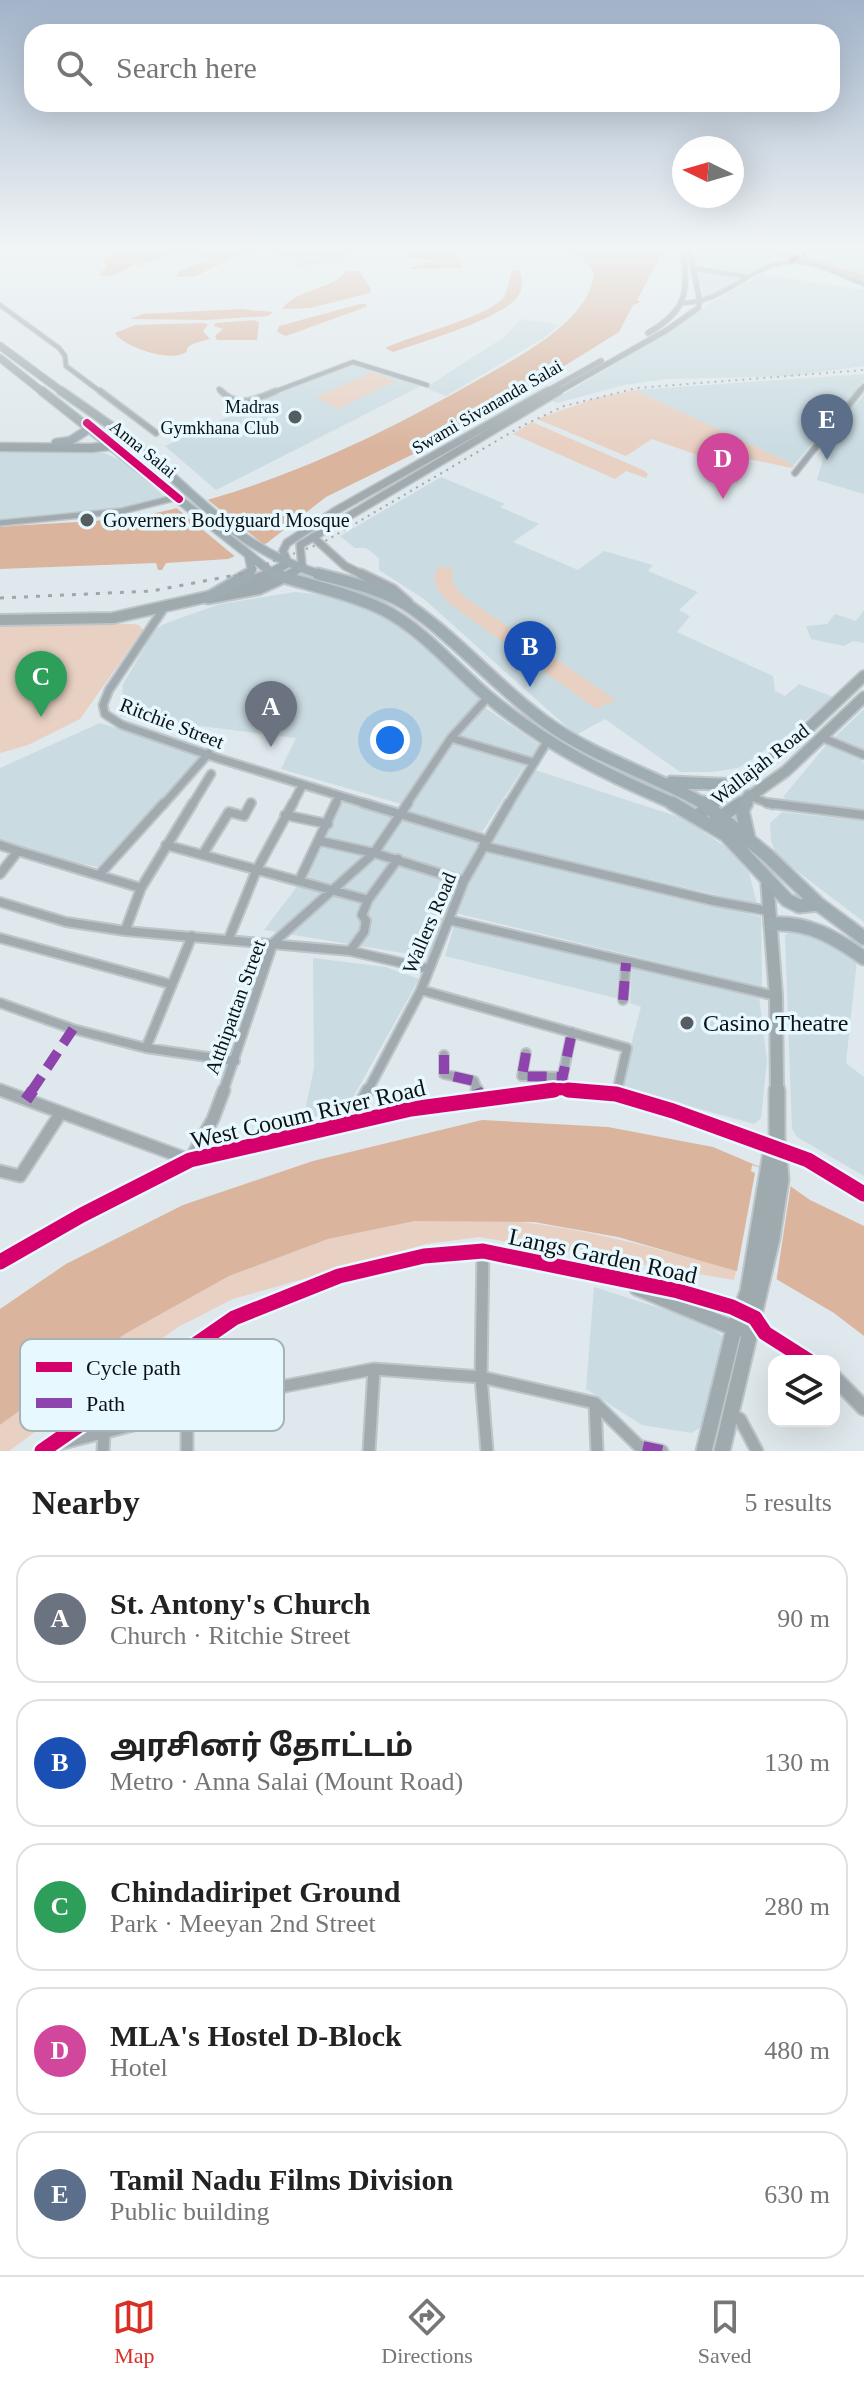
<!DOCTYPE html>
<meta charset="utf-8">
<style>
body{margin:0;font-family:"Times New Roman","Noto Sans Tamil",serif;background:#f6f6f6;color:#222}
.controls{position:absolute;right:24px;bottom:24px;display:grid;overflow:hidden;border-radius:16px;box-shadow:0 8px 32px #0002}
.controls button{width:72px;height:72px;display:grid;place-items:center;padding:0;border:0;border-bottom:2px solid #e0e0e0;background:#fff;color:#222;font:40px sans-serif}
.compass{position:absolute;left:672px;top:136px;width:72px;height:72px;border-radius:50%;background:#fff;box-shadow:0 8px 32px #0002;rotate:275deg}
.you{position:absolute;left:390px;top:740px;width:28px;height:28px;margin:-20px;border:6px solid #fff;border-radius:50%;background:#1a73e8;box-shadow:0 0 0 12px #1a73e833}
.badge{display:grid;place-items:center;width:52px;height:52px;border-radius:50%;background:#d93025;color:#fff;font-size:26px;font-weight:700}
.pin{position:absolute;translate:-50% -66px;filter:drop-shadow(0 2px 4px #0008)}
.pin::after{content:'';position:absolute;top:42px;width:28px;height:24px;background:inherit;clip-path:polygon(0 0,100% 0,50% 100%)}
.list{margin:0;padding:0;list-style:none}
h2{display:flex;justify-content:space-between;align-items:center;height:104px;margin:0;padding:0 32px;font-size:34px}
h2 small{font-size:26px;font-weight:400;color:#767676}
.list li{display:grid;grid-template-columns:52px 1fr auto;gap:24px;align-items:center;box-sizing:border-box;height:128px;margin:0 16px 16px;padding:0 16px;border:2px solid #e0e0e0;border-radius:24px}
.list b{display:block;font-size:30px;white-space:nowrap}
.list p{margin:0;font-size:26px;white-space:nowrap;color:#767676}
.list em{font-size:26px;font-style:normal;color:#767676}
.icon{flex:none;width:44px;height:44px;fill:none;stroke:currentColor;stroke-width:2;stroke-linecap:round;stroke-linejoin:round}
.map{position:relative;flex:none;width:864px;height:1451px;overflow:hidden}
.search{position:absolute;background:#fff;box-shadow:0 8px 32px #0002;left:24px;right:24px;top:24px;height:88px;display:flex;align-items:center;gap:20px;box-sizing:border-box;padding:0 28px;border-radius:24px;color:#767676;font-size:30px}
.sheet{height:824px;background:#fff}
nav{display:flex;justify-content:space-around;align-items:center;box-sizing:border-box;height:112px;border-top:2px solid #e0e0e0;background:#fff;font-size:22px;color:#767676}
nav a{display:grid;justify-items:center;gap:4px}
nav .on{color:#d93025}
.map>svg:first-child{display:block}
.built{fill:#cadce2}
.green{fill:#e8d0c2}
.water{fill:#dab49d}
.pier{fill:#dfe8ec}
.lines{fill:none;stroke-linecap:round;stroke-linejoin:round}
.minor-far4-casing{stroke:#bec5c9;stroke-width:6}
.minor-far3-casing{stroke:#bec5c9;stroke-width:8}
.minor-far2-casing{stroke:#bec5c9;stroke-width:11}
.minor-far1-casing{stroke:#bec5c9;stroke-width:12}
.minor-casing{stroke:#bec5c9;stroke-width:15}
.tertiary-far4-casing{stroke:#bec5c9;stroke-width:7}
.tertiary-far3-casing{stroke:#bec5c9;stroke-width:10}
.tertiary-far2-casing{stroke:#bec5c9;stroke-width:13}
.tertiary-far1-casing{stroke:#bec5c9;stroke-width:15}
.tertiary-casing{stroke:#bec5c9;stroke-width:18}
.secondary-far3-casing{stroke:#bec5c9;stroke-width:11}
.secondary-far2-casing{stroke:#bec5c9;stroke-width:14}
.secondary-far1-casing{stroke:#bec5c9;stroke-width:16}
.secondary-casing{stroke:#bec5c9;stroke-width:19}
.primary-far3-casing{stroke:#bec5c9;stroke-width:9}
.primary-far2-casing{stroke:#bec5c9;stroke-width:11}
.primary-far1-casing{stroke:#bec5c9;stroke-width:15}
.primary-casing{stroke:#bec5c9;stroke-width:17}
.minor-far4{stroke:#a1abaf;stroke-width:4}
.minor-far3{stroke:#a1abaf;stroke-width:5}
.minor-far2{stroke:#a1abaf;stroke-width:7}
.minor-far1{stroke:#a1abaf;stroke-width:8}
.minor{stroke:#a1abaf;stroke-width:11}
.tertiary-far4{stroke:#a1abaf;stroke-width:5}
.tertiary-far3{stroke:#a1abaf;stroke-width:7}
.tertiary-far2{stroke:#a1abaf;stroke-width:9}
.tertiary-far1{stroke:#a1abaf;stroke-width:11}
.tertiary{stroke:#a1abaf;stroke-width:14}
.secondary-far3{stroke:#9eaaae;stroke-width:8}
.secondary-far2{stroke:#9eaaae;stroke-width:10}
.secondary-far1{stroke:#9eaaae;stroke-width:12}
.secondary{stroke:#9eaaae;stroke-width:15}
.primary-far3{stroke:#9facb1;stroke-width:7}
.primary-far2{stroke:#9facb1;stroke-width:8}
.primary-far1{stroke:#9facb1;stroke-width:11}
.primary{stroke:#9facb1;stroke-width:13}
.rail-far1{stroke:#9ea7aa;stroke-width:2;stroke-dasharray:2 5;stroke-linecap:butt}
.rail{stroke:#9ea7aa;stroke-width:3;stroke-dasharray:4 8;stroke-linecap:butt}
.quiet-far2{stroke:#8e44ad;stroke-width:5;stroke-dasharray:10 5;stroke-linecap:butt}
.quiet-far1{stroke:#8e44ad;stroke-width:10;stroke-dasharray:19 10;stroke-linecap:butt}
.quiet{stroke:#8e44ad;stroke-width:12;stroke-dasharray:24 12;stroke-linecap:butt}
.cycleway-far2-casing{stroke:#e7f8fe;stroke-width:12}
.cycleway-far1-casing{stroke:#e7f8fe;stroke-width:17}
.cycleway-casing{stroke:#e7f8fe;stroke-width:20}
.cycleway-far2{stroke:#d6006c;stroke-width:8}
.cycleway-far1{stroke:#d6006c;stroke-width:12}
.cycleway{stroke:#d6006c;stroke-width:15}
.poi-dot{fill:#565d60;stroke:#e7f8fe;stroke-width:3}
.labels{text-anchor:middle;stroke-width:7;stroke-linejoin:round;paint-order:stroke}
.far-poi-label{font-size:18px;fill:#0c1214;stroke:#e7f8fe;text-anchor:end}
.far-street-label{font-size:18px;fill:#0c1214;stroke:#e7f8fe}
.poi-label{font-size:20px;fill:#0c1214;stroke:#e7f8fe;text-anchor:start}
.street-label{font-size:20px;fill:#0c1214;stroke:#e7f8fe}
.near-poi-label{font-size:24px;fill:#0c1214;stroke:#e7f8fe;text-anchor:start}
.near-street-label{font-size:24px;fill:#0c1214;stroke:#e7f8fe}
.key{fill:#e7f8fe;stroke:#a5b3b8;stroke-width:2}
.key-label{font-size:22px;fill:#0c1214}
</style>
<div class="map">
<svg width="864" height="1451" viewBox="0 0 864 1451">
<rect width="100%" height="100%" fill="#dfe8ec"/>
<path class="built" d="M746,247H864V275L803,254Z
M696,248L763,254L786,258L747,274L709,298L704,297L695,263Z
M762,274L864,290V366L792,376L665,379L625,385L557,403L552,401L664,335L707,305Z
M521,319L559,325L547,336L446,396L425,388L504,337Z
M351,360L421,386L216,490L165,446Z
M864,374V381L794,465L635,390Z
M864,395V494L817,480L831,431Z
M0,450L104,453L125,462L166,498L125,509L0,520Z
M441,477L505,504L500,507L539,524L513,542L578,570L604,551L653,565L648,571L698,592L679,610L690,616L677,632L773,676L775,691L785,696L799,684L834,697L781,740L738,768L712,772H680L605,719L576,735L424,599L379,570V558L366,548H355L340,536Z
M295,592L316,594L359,605L383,615L432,654L481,700L484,707L543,747L529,760L455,735L401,804L281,769L296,738L120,716L123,684L155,630L164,624L220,604Z
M864,610V643L853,641L844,646L811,639L806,626L827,624L835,614L856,621Z
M864,709V751L834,738Z
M100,723L203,755L101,868L0,844V768Z
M453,740L526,764L482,832L404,813Z
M827,744L859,756L864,764V811L791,802L783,797Z
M532,769L682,818L729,849L749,873L757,904L492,843Z
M341,800L481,844L427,957L264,930L299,884Z
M782,812L864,821V922L776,855L771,840L770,823Z
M490,851L761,917L762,987L455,913L483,854Z
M455,923L622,965L619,999L445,956Z
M790,929L829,942L857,960L846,1063L864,1077V1176L797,1137L792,1129L785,936Z
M313,958L386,967L419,979L347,1108L303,1120L314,1068Z
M632,966L759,996L767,1061L761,1118L754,1124L620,1087L641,1007L630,1003Z
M594,1287L701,1321L725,1338L705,1424L692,1433L642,1425L586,1389Z"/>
<path class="green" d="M127,247H316L351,250L344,261L294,267L300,262H289L296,260L274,254V251L280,250L277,247L236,258V248L232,247L174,253L161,248L115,254Z
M372,372L396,381L338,409L318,399L317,397Z
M635,390L794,465L792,468L714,452L703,457L652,439L626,456L537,419L593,399Z
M532,422L643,470L648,474L646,478L626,471L615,479L513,434Z
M439,566L453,569C450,584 456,589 466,598L616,700L596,709L450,604C438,591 429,582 439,566Z
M0,624H132L139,625L143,630L80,719L28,745L0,753Z
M481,1219C569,1223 651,1247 736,1271L734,1280L479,1237L426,1244L233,1299L178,1327L9,1451H0V1425L125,1334L229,1276L328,1239L415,1221Z"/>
<path class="water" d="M208,247L236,248L238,252L233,258L196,276L176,277L179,272L210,258L197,257V252L171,254L140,265L144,268L135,265L112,276H99L106,266L103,259C114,253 153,245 165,248C179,252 192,253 208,247Z
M424,247H447L457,255L462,268L408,269L434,260L407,257L428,250Z
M566,247H670L663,252L637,300L641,302L633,305L619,332L458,432L326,497L267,543L228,559L166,563L162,570H158L156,563L0,569V527C56,522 115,523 169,510C279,484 379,436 476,381C515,358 588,324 594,274L583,258Z
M690,247L785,250L864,275V280L770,253Z
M513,269L520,271C522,279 523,289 518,296C504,318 421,342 393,352L385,348C412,335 485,318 502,299C509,291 508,279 513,269Z
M346,271H359L371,289L370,293L310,308L282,309C297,288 331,291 346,271Z
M360,304H366V307L286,336L277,332L279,326Z
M241,309L273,312L268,316L207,320L130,319L143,314Z
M255,320L259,323L257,340H217L215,336L223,329L214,326L216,323Z
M202,323L208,324L203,331L210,339C205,341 195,342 191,345C182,351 192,350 182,354C167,361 122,346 115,333L135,325Z
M482,1120L608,1127L713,1147L769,1171L810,1200L864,1226V1336L834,1313L771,1276L736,1271L618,1237L534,1222L415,1221L328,1239L229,1276L125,1334L0,1425V1309L66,1264L183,1205L313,1161Z"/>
<path class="pier" d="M203,496L267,547L238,559L173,505Z
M752,1165L779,1174L791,1184L776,1283L736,1276L755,1173L751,1171Z"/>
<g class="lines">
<g class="minor-far4-casing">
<path id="minor-far4" d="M693,268L748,277
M684,303C724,302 749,267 787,262C811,258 842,276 864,284
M0,305L59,348L65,356L66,366L102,393
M219,389L223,393
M271,393L353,362L427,385
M858,393L864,386"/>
</g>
<g class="minor-far3-casing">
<path id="minor-far3" d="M100,391L156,433
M221,391C239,409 256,399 276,391
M795,473L860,391
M0,523L122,511L178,497"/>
</g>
<g class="minor-far2-casing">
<path id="minor-far2" d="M164,608L109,690L103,705L105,714L122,725L220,759L370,805
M451,738L532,762
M823,738L864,755
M749,796L773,805
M163,805L209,753
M192,805L211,774
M292,805L302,786
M335,805L339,796
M406,805L451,738L488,697
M508,805L547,742"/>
</g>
<g class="minor-far1-casing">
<path id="minor-far1" d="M363,803L486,840
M767,803L864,815
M285,815L328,824
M320,841L374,853L464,881
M0,845L18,851L0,874
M166,845L368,900
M483,846L714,901L769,911
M18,851L141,888
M203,854L229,812L244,816L251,803
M99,875L164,803
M300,879L336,803
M0,902L66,922L125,931L350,951L429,969
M449,920L776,996
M125,931L141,888L193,803
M0,938L170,984
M229,938L257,869L293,803
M350,951L364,932L366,921L362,915L368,900L398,859
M421,990L627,1048L617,1092
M623,1000L626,963
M0,1003L73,1029L146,1048L235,1061
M146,1048L192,936
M526,1053L522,1076L563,1077
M444,1055V1074L474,1081L478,1092
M562,1079L572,1032
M0,1090L5,1092
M223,1092L273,943L374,853L408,803
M367,1092L421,990L464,881L509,803"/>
</g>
<g class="minor-casing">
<path id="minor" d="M0,1090L190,1160L213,1119L224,1090
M477,1090L480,1099
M616,1094L617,1090
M352,1120L368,1090
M0,1171L20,1176L60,1114
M483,1251L481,1377L487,1451
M595,1403L597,1451
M187,1410V1451
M731,1414L740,1419L757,1451
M59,1444L285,1386L374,1369L481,1377L595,1403L644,1451
M643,1447L662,1451
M103,1451L104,1432
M369,1451L374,1369"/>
</g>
<g class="tertiary-far4-casing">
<path id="tertiary-far4" d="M648,333C690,308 687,292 683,247
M544,393L601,361
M556,393L667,330L698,308L700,302L689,247"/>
</g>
<g class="tertiary-far3-casing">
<path id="tertiary-far3" d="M313,537L345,566L365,576
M288,563L283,551L287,543L337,510L548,391
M302,566L300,545L559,391"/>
</g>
<g class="tertiary-far2-casing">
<path id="tertiary-far2" d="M361,574L392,589L408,603"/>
</g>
<g class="tertiary-far1-casing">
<path id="tertiary-far1" d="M540,1092L560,1089L591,1092"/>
</g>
<g class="tertiary-casing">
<path id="tertiary" d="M568,1090L616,1094L673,1111L808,1160L864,1194
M0,1262L82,1215L190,1160L411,1109L554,1090
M637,1288L738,1330
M834,1377L864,1408
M42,1451L234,1318L339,1276L424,1256L483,1251L678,1291L732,1307L755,1318L765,1333L809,1361"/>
</g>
<g class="secondary-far3-casing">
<path id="secondary-far3" d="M0,447L91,448L133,443
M265,576L288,563
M288,576L302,566"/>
</g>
<g class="secondary-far2-casing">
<path id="secondary-far2" d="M230,589L270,574
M210,598L259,589L292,574
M0,620L113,618L215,595
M712,805L795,741L864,676
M738,805L786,771L864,697"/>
</g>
<g class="secondary-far1-casing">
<path id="secondary-far1" d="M698,815L714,803
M715,821L741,803
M767,879L776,996L777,1092"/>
</g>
<g class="secondary-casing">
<path id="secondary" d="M704,1451L734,1329L748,1292L772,1146L777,1138V1090
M722,1451L772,1238L781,1179L777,1138"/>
</g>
<g class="primary-far3-casing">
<path id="primary-far3" d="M0,346L64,393
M0,358L44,393"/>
</g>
<g class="primary-far2-casing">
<path id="primary-far2" d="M42,391L272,573L280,576
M61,391C90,411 119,430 145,453C207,506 243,552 325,576
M56,443L70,441L87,430V423
M248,576L252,570L249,556"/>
</g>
<g class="primary-far1-casing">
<path id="primary-far1" d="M274,574C308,585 352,594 384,610C423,630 454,668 487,696C548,747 605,774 677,805
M318,574C348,582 384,589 410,607C458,640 497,687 544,721C594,758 653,774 706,805
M208,598L249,574
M671,782L738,785
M745,805L749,796"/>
</g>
<g class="primary-casing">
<path id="primary" d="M672,803L726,835L787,900L799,906L818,904
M703,803L768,856L818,904L864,938
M746,803L742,810L748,837
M771,924C809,922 834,937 864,958"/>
</g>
<use href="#minor-far4" class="minor-far4"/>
<use href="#minor-far3" class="minor-far3"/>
<use href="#minor-far2" class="minor-far2"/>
<use href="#minor-far1" class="minor-far1"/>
<use href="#minor" class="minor"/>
<use href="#tertiary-far4" class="tertiary-far4"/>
<use href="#tertiary-far3" class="tertiary-far3"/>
<use href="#tertiary-far2" class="tertiary-far2"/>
<use href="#tertiary-far1" class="tertiary-far1"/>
<use href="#tertiary" class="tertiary"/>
<use href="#secondary-far3" class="secondary-far3"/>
<use href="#secondary-far2" class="secondary-far2"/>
<use href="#secondary-far1" class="secondary-far1"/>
<use href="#secondary" class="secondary"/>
<use href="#primary-far3" class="primary-far3"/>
<use href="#primary-far2" class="primary-far2"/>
<use href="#primary-far1" class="primary-far1"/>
<use href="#primary" class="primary"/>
<path class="rail-far1" d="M234,576L322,543L522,426L564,406L637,388L864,370"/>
<path class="rail" d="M0,598L152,591L241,574"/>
<path class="quiet-far2" d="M790,261L806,254"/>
<path class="quiet-far1" d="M623,1000L626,963
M526,1053L522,1076L563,1077
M444,1055V1074L474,1081L478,1092
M561,1085L572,1032
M31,1092L73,1029"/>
<path class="quiet" d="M477,1090L480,1099
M26,1100L33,1090
M643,1447L662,1451"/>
<g class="cycleway-far2-casing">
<path id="cycleway-far2" d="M87,423L179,499"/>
</g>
<g class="cycleway-far1-casing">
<path id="cycleway-far1" d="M540,1092L560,1089L591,1092"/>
</g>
<g class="cycleway-casing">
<path id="cycleway" d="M568,1090L616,1094L673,1111L808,1160L864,1194
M0,1262L82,1215L190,1160L411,1109L554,1090
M42,1451L234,1318L339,1276L424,1256L483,1251L678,1291L732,1307L755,1318L765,1333L809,1361"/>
</g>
<use href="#cycleway-far2" class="cycleway-far2"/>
<use href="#cycleway-far1" class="cycleway-far1"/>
<use href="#cycleway" class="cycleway"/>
</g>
<linearGradient id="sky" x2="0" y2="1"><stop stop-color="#a2b4ca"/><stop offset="0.55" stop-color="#f1f5f6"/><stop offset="1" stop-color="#f1f5f6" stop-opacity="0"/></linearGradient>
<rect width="864" height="450" fill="url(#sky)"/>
<g class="poi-dot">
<circle cx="295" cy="417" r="8"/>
<circle cx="87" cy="520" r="8"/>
<circle cx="687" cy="1023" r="8"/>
</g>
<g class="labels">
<g class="far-poi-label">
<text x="279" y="413">Madras<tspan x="279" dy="21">Gymkhana Club</tspan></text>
</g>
<g class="far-street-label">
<text transform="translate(487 407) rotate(-30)" y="6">Swami Sivananda Salai</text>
<text transform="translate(143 449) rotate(39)" y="6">Anna Salai</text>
</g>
<g class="poi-label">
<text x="103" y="527">Governers Bodyguard Mosque</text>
</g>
<g class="street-label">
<text transform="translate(172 723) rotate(21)" y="7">Ritchie Street</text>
<text transform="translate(760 764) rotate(-38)" y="7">Wallajah Road</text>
<text transform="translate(429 923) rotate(-67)" y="7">Wallers Road</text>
<text transform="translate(235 1007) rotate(-70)" y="7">Atthipattan Street</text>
</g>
<g class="near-poi-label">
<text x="703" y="1031">Casino Theatre</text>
</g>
<g class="near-street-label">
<text transform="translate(308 1114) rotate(-13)" y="8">West Cooum River Road</text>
<text transform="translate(603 1256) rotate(12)" y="8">Langs Garden Road</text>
</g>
</g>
<rect x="20" y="1339" width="264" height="92" rx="12" class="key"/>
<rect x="36" y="1362" width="36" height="10" fill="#d6006c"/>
<rect x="36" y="1398" width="36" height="10" fill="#8e44ad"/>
<g class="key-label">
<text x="86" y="1375">Cycle path</text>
<text x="86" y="1411">Path</text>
</g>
</svg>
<div class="controls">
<button><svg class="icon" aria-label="layers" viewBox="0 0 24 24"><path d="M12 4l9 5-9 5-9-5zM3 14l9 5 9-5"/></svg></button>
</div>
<svg class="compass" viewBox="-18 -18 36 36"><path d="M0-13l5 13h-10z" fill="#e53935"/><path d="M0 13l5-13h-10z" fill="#767676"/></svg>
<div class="you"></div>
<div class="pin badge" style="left:271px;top:747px;background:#6b7280">A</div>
<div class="pin badge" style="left:530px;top:687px;background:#1a4fb4">B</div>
<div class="pin badge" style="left:41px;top:717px;background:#2e9e5b">C</div>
<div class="pin badge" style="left:723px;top:499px;background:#d1479c">D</div>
<div class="pin badge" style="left:827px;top:460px;background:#5c6f8a">E</div>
<div class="search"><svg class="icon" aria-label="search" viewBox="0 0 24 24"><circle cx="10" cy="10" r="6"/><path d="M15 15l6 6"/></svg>Search here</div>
</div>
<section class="sheet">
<h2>Nearby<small>5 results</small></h2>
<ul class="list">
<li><span class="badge" style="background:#6b7280">A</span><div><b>St. Antony's Church</b><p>Church · Ritchie Street</p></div><em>90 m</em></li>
<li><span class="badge" style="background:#1a4fb4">B</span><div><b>அரசினர் தோட்டம்</b><p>Metro · Anna Salai (Mount Road)</p></div><em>130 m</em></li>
<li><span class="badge" style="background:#2e9e5b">C</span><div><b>Chindadiripet Ground</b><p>Park · Meeyan 2nd Street</p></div><em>280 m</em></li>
<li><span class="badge" style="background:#d1479c">D</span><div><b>MLA's Hostel D-Block</b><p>Hotel</p></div><em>480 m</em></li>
<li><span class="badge" style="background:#5c6f8a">E</span><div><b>Tamil Nadu Films Division</b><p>Public building</p></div><em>630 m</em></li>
</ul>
</section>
<nav>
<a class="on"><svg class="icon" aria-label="map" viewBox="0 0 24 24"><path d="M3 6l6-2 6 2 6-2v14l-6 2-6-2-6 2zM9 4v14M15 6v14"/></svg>Map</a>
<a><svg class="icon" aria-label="directions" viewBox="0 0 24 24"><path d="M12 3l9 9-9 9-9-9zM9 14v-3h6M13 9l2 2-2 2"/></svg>Directions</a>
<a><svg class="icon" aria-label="saved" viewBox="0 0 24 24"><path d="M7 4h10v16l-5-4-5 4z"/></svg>Saved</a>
</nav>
